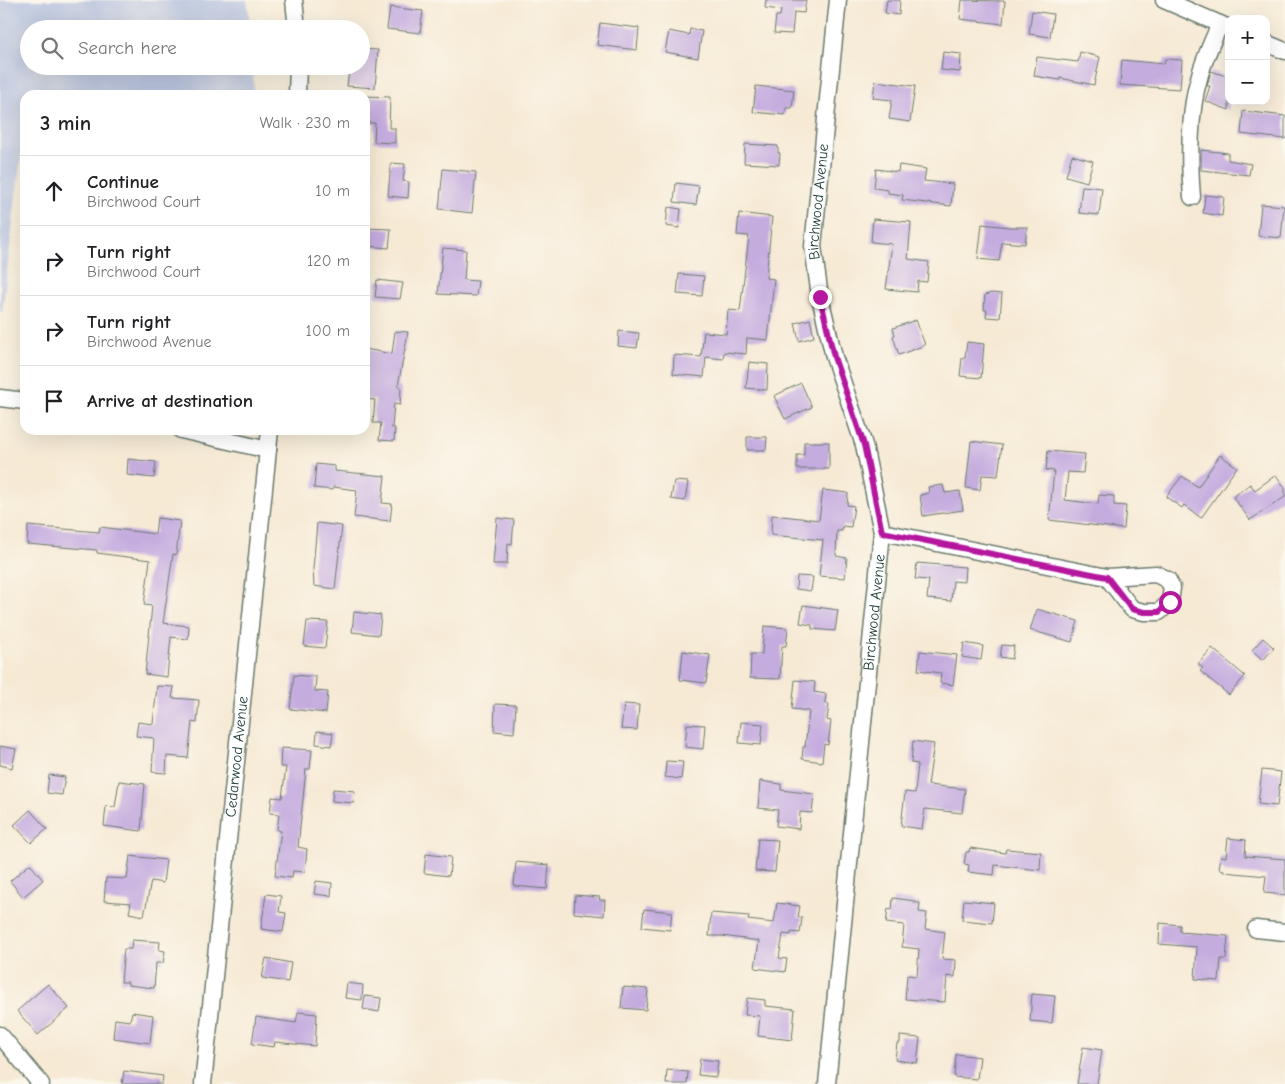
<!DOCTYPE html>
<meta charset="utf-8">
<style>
body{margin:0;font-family:"Comic Neue",sans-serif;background:#f6f6f6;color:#202124}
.controls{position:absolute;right:15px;top:15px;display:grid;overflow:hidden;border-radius:10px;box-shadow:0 5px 20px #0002}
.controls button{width:45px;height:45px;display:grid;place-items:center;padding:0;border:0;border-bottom:1px solid #e0e0e0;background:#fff;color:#202124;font:25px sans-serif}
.stop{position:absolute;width:15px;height:15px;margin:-11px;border:4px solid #b5179e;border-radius:50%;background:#fff}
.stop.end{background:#b5179e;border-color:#fff;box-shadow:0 1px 5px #0008}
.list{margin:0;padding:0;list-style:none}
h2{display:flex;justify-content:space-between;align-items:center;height:65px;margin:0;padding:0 20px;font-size:21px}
h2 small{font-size:16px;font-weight:400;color:#757577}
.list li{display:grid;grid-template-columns:32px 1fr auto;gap:15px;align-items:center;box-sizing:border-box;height:70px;padding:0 20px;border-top:1px solid #e0e0e0}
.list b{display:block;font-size:19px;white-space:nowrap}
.list p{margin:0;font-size:16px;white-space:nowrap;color:#757577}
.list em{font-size:16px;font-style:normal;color:#757577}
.icon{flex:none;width:28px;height:28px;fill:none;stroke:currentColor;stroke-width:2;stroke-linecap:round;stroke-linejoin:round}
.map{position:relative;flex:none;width:1285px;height:1084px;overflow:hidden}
.search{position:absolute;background:#fff;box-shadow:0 5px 20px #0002;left:20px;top:20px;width:350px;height:55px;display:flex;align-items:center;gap:12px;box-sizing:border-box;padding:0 18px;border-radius:28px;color:#757577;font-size:19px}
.panel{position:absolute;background:#fff;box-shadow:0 5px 20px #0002;left:20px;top:90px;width:350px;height:345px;border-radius:15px}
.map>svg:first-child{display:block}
.industrial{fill:#bac4de}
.building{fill:#c4acdf}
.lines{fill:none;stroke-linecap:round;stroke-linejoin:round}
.minor-casing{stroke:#6a7a6c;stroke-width:19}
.minor{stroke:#fff;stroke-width:16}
.route{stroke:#b5179e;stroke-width:6}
.labels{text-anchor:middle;stroke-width:5;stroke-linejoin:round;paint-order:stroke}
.street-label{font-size:15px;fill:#1f3d34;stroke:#fbf7ec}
</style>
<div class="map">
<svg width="1285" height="1084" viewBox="0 0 1285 1084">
<rect width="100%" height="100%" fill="#fbf7ec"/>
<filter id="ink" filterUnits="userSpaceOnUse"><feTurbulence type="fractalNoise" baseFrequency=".02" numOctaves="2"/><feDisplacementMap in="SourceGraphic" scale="10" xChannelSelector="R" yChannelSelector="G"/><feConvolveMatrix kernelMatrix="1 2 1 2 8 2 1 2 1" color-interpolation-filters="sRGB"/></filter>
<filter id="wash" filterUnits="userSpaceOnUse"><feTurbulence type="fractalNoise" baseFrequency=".0096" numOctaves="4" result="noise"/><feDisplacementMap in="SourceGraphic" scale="20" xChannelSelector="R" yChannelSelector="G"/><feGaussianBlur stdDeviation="1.12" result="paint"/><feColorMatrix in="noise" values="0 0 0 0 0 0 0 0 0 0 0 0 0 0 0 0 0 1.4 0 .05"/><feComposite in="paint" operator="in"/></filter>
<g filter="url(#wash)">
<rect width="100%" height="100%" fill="#f6ead5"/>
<path class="industrial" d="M0,0H247L251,29H29V66H253L254,95H25V123L2,312H0Z"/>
<g id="blocks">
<path class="building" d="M766,0H806L804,13L794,12L792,34L774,33L776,16H780L781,10L765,8Z
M887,0H900L899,15L885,13Z
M962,0L1005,1L1003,24L960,19Z
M390,7L423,11L420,33L387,29Z
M1032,11L1053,14L1050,37L1029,34Z
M600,23L639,28L637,50L597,45Z
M690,29L702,31L698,58L665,52L669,31L689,35Z
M361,49L378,50L375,88L347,86L349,71H355V66H361Z
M943,52L961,54L960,72L941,70Z
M1080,52L1100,57L1094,85L1060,78V80L1034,76L1037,57L1078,62Z
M1165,59L1182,60L1180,89L1120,85L1122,60L1164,64Z
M1211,71L1229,77V110L1205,101L1210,86H1207Z
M875,81L915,86L910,122L889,119L892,100L873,98Z
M756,86L794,90L792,108H786L785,115L753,112Z
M365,96L390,97L389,128H395V143L374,142L375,123H365Z
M1243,111L1285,116V139L1241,134Z
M745,144L778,146V153H780L779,165L744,163Z
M1201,150L1228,153V160L1251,164L1249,175L1201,170Z
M1072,155L1093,161L1087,182L1066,176Z
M391,163L405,164L403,181L409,182L408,198L388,196Z
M899,165L926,169L924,181L953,184L951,206L902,200L903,195L888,193V190L874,188L876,169L898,172Z
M443,169L476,172L472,213L439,209Z
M676,183L699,186L696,205L674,202Z
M1082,186L1102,188L1099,215L1079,213Z
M1205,195L1224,197L1222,216L1203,213Z
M1261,204L1284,206L1281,238L1258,236Z
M668,207L681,209L679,228L666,226Z
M739,213L772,217L766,278L774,279L768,340L747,338L746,354L724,352L723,359L706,357L704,377L673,374L674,355L701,357L704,332L726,334L728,310L740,311L749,236L737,235Z
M873,219L911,222L908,259L929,262L927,282L918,281L917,292L886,289L892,244L871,242Z
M982,224L1009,227H1027L1025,244L1002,242L999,261L978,259Z
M365,228L391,229L389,248L365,246Z
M443,248L466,250L464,280L478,281L476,296L438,294Z
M679,274L704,276L702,296L677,294Z
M377,280L403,283L400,299L375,297Z
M991,293L1002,294L1000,318L986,317L987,310H984L985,295Z
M810,319L814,337L799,341L795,323Z
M916,320L925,345L899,355L893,336L895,335L893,328Z
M395,331L408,332L398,386L401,387L400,405L394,404L392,428H395L394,441L379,440L381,423H373L375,400L365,399V349L392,354Z
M619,331L639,333L637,348L618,346Z
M967,342L984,344L981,378L960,376L962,358H965Z
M749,362L768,364L767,390L746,388Z
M801,383L812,407L785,419L774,396Z
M747,437H767L766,450H747Z
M971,441L1002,445L998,476L982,475L980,490L966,488Z
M804,442H829V469H797V455H804Z
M1048,451L1085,454L1083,473L1068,472L1065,500L1098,504L1099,495L1114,496V505L1126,506L1124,529L1049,520L1054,471L1046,470Z
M1220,455L1237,467L1201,518L1184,505L1182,508L1166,497L1182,476L1198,487Z
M128,459L156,462L154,478L127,475Z
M316,464L335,466V471L385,476L382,503L392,504L390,521L354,517L357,490L333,487V490L314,488Z
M1276,475L1285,488V497L1250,520L1233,497L1250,484L1255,490Z
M674,481L688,482L685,501L671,499Z
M943,485L945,493L960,491L963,510L923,516L920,495L929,493L928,487Z
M823,490L848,493L847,505L854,506L851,527L843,526L842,531H837L836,556L847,558L845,578L819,576L823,540L771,535L772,515L819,520Z
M157,518L180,521L176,555L173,554L163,623L189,626L188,639L171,637L167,677L145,674L152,606L144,605L150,560L97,553V550L27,544L28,526L99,532L100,527L155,534Z
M497,518L514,520L512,544L508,543L507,564H493Z
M317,523L342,526L335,589L314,586L313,569Z
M917,563L965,567L964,582L953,581L951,601L927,599L929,580L915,579Z
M797,576L813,577L811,591L796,589Z
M803,605L838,610L835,631L812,629V625L800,623Z
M1037,609L1078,621L1072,642L1030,630Z
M354,612L381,615L379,635L352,632Z
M307,621L328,622L325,648L304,646Z
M764,626L788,628L786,646H782L780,679L750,678L751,654H762Z
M1263,638L1274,648L1263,660L1252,650Z
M964,643L983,646L981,660L962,657Z
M1002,645L1014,646L1012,659L1000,657Z
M1212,648L1245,676L1229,695L1200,671L1203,668L1198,664Z
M683,651L710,655L706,683L680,680Z
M920,651L957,655L953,685L940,683L941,673L918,670Z
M294,675L316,677L315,691L328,692L326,713L290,709Z
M795,680L815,682L814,692L826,694L825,704H829L827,720L831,721L828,745L824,744L822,762L802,759L803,747H805L809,711L792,709Z
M157,686L174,687L172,698L199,700L197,723L192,722L188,758L167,756L166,773L152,772L154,738L136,736L138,722L153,724Z
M495,704L516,705L514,733L494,731Z
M624,704L639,705L637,730L621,729Z
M741,722L763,724L761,745L739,743Z
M687,724L705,725L703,749L685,747Z
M317,731L333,733L331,746L316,744Z
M913,741L934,744L928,785L965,789L962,813L925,809L922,829L901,826L905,792L915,793L918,764L911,763Z
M0,746L16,749L12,768L0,765Z
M281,748L312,750L310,769H306L298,847L307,849L305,872L293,871L292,878L275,876L281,831L277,830L279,814L270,813L272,797L282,798L286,767H280Z
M666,761L683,762L681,779L665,777Z
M1262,770L1281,772L1277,806L1258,804Z
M49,775L65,777L62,795L47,793Z
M119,781L145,784L141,831L104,826L106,806L115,807Z
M760,781L781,784V790L814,794L812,813L800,812L799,829L776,826L778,810L758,808Z
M333,789L355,791L354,803L332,801Z
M30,810L47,829L31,843L14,825Z
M1228,838L1246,840L1245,856L1285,859V895L1264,893L1266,876L1224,872V870L1219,869L1221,856L1226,857Z
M758,839L778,840L775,872L755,871Z
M970,848L1005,853L1006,849L1041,852L1040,870L995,865L994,875L968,872L969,865L964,864L966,852H969Z
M426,854L451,857L449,876L424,873Z
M130,856L166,860L163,883L151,881L144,916L129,913L131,903L104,901L106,878L127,879Z
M516,862L549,865L547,889L514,886Z
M30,864L43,880L23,897L10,881Z
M316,881L332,883L331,896L314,894Z
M266,894L281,896L279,912L286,913L283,932L261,929Z
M575,895L600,897L599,900H605L604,916L574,913Z
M893,898L915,901L914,903H920L919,912L927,913L925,929L945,932L942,959L956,960L955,977L947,976L945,1002L905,999L907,975L917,976L919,949L902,947L904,925L886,923L888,909L892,910Z
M964,900L994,903L992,923L962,920Z
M777,903L800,906L798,917L802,918L800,933L791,932V935L783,934L779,958L787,959L785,972L755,968L759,941L722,936H709L711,913L749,916L748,920L774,923Z
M644,909L672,912L670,930L642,927Z
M1160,923L1180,925V932L1228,936L1226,959H1221L1219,981L1195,979L1197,947L1159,944Z
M132,940L160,942L159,950L165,951L163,963H156L154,988L128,985V982H121L124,949H131Z
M266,958L291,963L288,982L262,978Z
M347,983L363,985L362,1000L345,998Z
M48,984L69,1008L38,1035L17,1011Z
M623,987L648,989L646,1010L621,1008Z
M1032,994L1055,996L1052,1023L1030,1021Z
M365,996L381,998L379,1012L363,1009Z
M747,998L765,1000V1006L795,1009L792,1040L758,1036L760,1016L745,1015Z
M132,1012L153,1015L150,1043L113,1038L115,1019L130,1021Z
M298,1012L317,1014L315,1046L275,1042L274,1047L252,1044L256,1017L296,1023Z
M900,1036L920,1038L917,1063L895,1060L897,1043H900Z
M1083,1047L1102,1050L1097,1084H1077Z
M956,1054L980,1057L977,1079L954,1077Z
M700,1059L718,1061L716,1077L698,1075Z
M667,1070L688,1072L687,1084H666Z
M124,1071L163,1076L162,1084H122Z"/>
</g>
</g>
<g filter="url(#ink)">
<use href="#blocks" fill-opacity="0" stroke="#6a7a6c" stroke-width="1"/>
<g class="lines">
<g class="minor-casing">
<g id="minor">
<path d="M294,0L297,29"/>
<path d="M1164,0L1229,28"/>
<path d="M1266,43L1285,51"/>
<path d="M297,95L298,66"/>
<path d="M1192,197C1189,162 1189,112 1199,78C1204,59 1212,42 1220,24"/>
<path d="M0,398L25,401"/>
<path d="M181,430L268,450"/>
<path d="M882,532L1107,577L1132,609L1144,612H1159L1170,602L1172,588L1168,580L1156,574L1107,577"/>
<path d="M1256,929L1285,932"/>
<path d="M0,1035L41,1084"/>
<path id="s1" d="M203,1084L270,430"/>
<path id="s2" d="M827,1084L882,532L864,445L834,357L820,297L813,246L838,0"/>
</g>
</g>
<use href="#minor" class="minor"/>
</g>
</g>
<g class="lines" filter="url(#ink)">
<path class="route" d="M820,297L834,357L864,445L882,532L1107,577L1132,609L1144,612H1159L1170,602"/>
</g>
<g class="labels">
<g class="street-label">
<text dy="5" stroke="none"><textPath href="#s2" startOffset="894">Birchwood Avenue</textPath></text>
<text dy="5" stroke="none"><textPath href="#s2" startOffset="474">Birchwood Avenue</textPath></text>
<text dy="5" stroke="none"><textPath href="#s1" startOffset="329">Cedarwood Avenue</textPath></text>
</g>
</g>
</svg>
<div class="controls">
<button>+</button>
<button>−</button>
</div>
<div class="stop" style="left:1170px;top:602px"></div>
<div class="stop end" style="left:820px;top:297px"></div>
<div class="search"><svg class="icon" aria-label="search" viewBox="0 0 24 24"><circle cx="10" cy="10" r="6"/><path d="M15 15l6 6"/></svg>Search here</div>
<section class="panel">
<h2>3 min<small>Walk · 230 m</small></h2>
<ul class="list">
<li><svg class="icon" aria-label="ahead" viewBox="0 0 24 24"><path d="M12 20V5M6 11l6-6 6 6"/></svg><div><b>Continue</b><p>Birchwood Court</p></div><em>10 m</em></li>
<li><svg class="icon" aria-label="right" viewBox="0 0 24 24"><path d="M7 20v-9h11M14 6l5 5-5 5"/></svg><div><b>Turn right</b><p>Birchwood Court</p></div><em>120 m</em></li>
<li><svg class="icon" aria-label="right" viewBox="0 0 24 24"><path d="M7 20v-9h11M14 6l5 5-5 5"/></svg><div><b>Turn right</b><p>Birchwood Avenue</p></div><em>100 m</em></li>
<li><svg class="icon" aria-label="arrive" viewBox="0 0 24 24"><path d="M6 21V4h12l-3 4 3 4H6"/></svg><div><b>Arrive at destination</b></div></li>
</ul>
</section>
</div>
